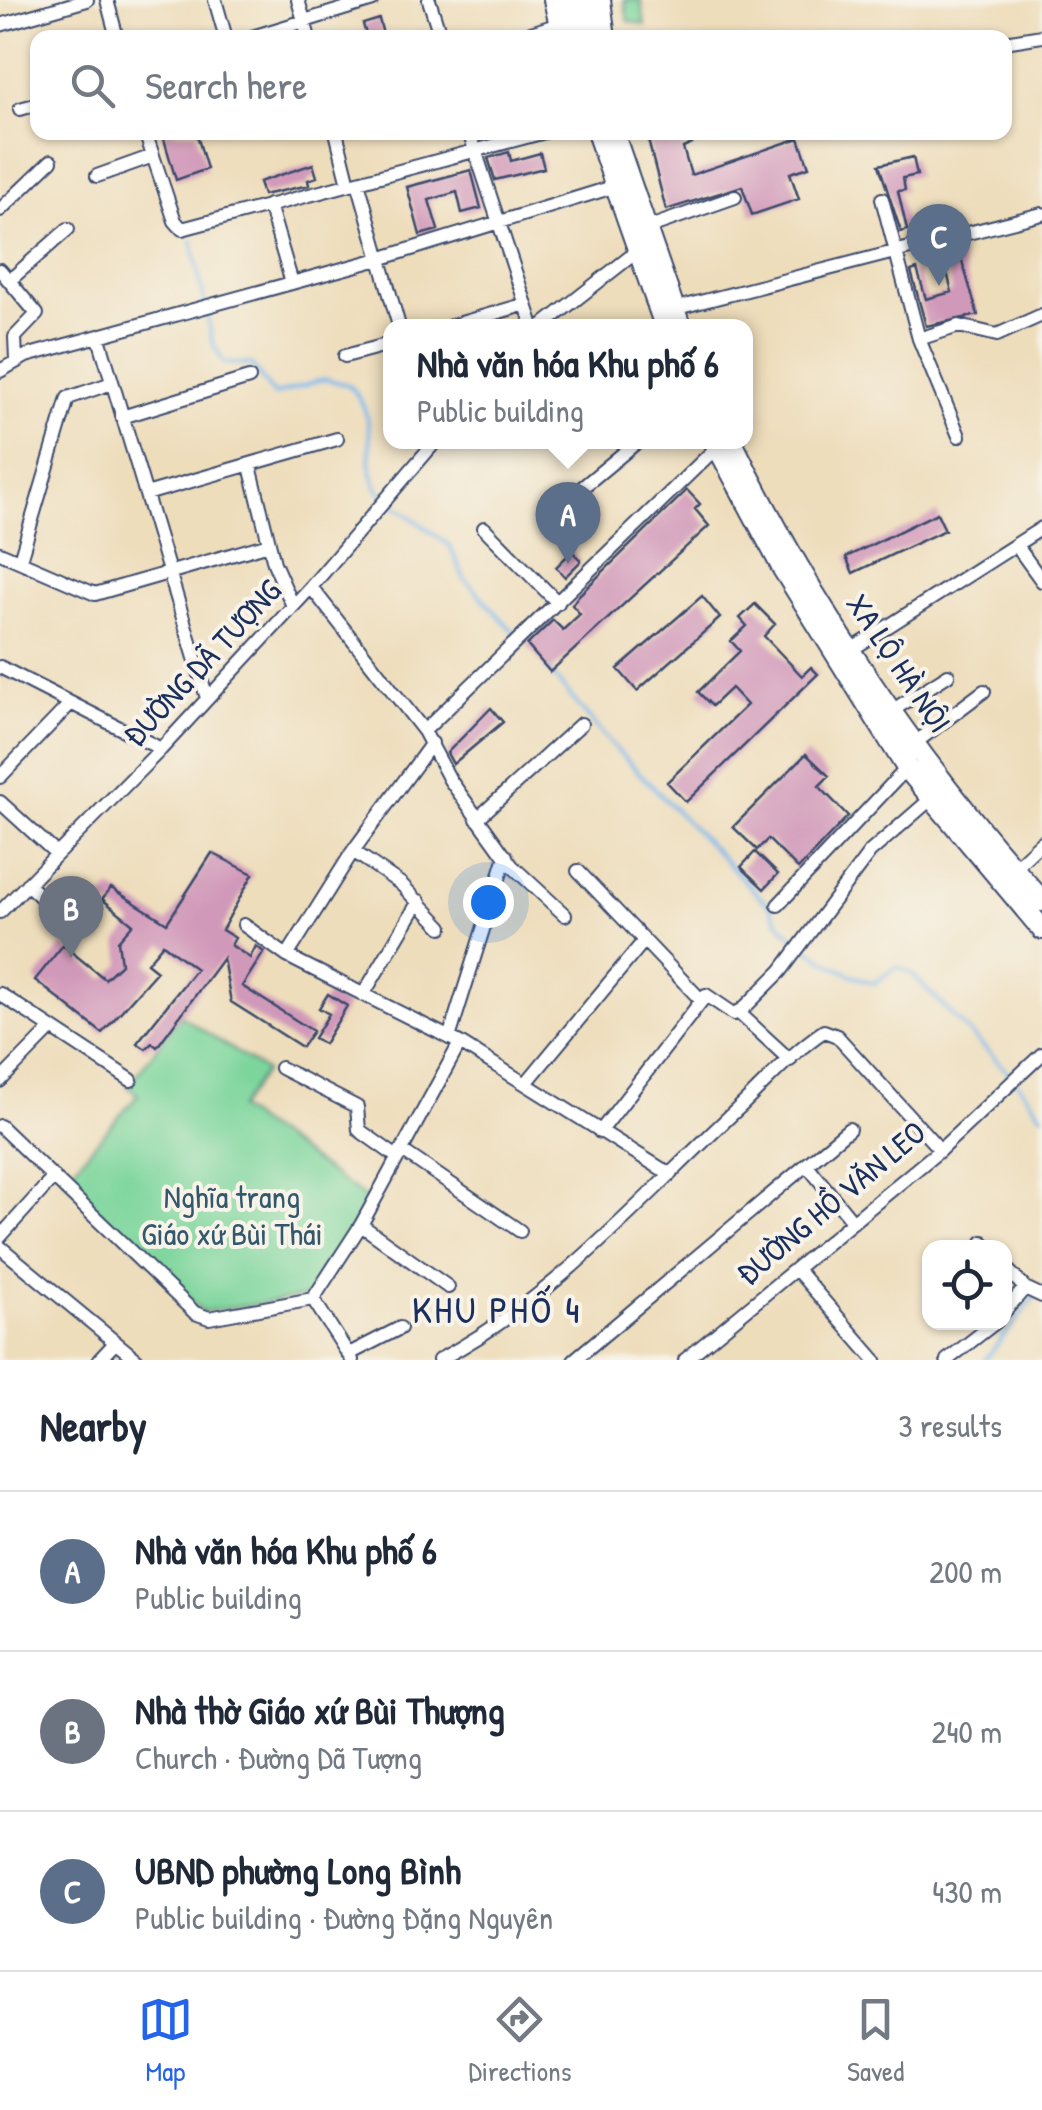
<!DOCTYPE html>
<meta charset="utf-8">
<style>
body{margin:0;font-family:"Patrick Hand",sans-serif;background:#f2f2f3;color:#1f2937}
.controls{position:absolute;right:30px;bottom:30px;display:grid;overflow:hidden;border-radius:20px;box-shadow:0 2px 8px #0004}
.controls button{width:90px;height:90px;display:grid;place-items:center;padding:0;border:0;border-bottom:2px solid #e0e1e3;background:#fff;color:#1f2937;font:50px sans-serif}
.you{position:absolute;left:488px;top:902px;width:35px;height:35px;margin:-25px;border:8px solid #fff;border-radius:50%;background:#1a73e8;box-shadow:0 0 0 15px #1a73e833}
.badge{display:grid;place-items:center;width:65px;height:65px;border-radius:50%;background:#2563eb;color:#fff;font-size:32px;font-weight:700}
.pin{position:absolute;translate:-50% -82px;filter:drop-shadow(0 2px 5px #0008)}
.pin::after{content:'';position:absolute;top:52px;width:35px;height:30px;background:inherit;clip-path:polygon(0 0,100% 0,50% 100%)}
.popup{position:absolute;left:383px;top:319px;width:370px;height:130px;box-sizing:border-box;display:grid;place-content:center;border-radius:20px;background:#fff;filter:drop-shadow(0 2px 8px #0005);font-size:32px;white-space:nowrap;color:#747a83}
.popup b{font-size:38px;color:#1f2937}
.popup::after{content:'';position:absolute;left:50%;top:100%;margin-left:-20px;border:20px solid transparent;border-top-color:#fff}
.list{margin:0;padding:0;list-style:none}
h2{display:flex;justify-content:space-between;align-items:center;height:130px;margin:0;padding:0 40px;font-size:42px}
h2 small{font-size:32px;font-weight:400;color:#747a83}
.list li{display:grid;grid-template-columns:65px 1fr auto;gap:30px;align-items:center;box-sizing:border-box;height:160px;padding:0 40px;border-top:2px solid #e0e1e3}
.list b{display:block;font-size:38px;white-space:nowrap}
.list p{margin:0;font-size:32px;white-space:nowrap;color:#747a83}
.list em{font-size:32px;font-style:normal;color:#747a83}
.icon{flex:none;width:55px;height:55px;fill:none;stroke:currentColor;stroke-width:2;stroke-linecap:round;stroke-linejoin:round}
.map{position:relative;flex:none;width:1042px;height:1360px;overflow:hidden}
.search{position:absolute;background:#fff;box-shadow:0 2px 8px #0004;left:30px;right:30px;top:30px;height:110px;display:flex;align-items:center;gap:25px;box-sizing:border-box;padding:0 35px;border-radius:20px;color:#747a83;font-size:38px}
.sheet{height:610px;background:#fff}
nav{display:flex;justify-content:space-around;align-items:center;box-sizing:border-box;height:140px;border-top:2px solid #e0e1e3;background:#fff;font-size:28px;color:#747a83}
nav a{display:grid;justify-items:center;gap:5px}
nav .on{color:#2563eb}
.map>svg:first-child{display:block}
.green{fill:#7cd59b;stroke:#4c827c;stroke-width:2.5}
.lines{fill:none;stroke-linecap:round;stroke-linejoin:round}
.stream{stroke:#74b5e9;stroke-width:4}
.building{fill:#d199b9}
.minor-casing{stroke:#3b496c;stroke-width:16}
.highway-casing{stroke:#3b496c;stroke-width:24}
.minor{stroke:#fff;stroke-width:12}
.highway{stroke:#fff;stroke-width:20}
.labels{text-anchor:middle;stroke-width:8;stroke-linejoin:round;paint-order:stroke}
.street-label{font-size:32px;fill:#1b2f5e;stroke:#f7f3e8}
.park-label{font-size:32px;fill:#33586d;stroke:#f7f3e8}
.quarter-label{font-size:38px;letter-spacing:2.5px;fill:#1b2f5e;stroke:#f7f3e8}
</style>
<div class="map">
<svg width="1042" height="1360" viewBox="0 0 1042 1360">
<rect width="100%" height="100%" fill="#f7f3e8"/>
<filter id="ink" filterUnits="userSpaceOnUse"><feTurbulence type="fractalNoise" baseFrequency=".01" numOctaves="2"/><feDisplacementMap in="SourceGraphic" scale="20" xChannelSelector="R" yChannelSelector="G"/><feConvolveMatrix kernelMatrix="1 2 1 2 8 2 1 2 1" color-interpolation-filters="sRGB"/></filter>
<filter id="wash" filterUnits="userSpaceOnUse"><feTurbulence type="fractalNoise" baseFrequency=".0048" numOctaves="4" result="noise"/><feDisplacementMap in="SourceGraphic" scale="40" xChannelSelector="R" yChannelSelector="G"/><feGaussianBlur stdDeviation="2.25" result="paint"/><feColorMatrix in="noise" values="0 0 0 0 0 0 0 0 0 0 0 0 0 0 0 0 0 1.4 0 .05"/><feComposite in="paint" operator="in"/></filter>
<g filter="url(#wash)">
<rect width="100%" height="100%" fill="#edb"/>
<path class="green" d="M624,0H641L645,25L628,21Z
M180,1015L265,1071L238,1109L369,1200L310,1296L203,1312L64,1179L138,1095L128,1087Z"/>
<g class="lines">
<path class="stream" d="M192,241L213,344L224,363L251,364L274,395L325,379L349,385C387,425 355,464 383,495
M391,502L450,546L464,578L516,634
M546,667L611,744L770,907C783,938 841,974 874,983L897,967L911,973L1012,1076
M1018,1083L1042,1115
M985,1360L1042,1288"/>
</g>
<g id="blocks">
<path class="building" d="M379,19L384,38H367L363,24Z
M162,132H196L207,169L176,180Z
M646,132H689L692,144L683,148L691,175L799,138L809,167L790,173L799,199L752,215L742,186L666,210Z
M509,152L511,161L540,153L544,168L495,180L488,158Z
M913,157L917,175L903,178L905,190L898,191L907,230L901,232L879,165Z
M313,164L317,177L308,180L309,185L263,195L259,182Z
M471,170L481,208L462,213L457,192L429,200L438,230L420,235L407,187Z
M959,251L978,315L926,326L911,271L917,269L926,299L952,292L943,256Z
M687,490L700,504L695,509L709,526L550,672L527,645L553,620L563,630L580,614L572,605L578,596Z
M937,513L945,530L853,573L846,557Z
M572,551L581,561L565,577L556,567Z
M702,596L720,618L637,691L618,669Z
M755,604L775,624L764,636L802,676L811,667L818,674L686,802L667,782L747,705L731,688L712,706L698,692L740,651L731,641L747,626L740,618Z
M491,708L503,722L453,764L447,753Z
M806,754L829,776L819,786L848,816L798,869L768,839L757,850L733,827Z
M755,852L778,874L764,889L741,867Z
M212,853L253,874L222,930L235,938L231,945L250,958L256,946L264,952L242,986L313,1031L302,1047L231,1002L223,958L157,1047L152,1043L146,1049L137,1043L196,969L163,944L147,963L157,971L102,1033L35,980L63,945L105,979L121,964L118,941L133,924L102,899L111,888L167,923Z
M328,994L347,1006L324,1044L314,1038L329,1014L319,1008Z"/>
</g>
</g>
<g filter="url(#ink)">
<use href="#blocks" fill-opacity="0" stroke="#3b496c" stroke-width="2.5"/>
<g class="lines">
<g class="minor-casing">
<path id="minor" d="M107,0L117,38
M215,0L226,38
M298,0L309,38
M429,0L441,38
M0,25L87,0
M249,38L373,0
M515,38L559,24
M1004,42L1042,36
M20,109L38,104
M145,132L175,221L182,229L545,132
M336,132L349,184
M469,132L533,326
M97,176L153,156
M358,182L399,326
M882,199L919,339L959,436
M269,205L292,283
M0,210L51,161
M644,229L735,197
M0,270L37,314L15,337L16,360
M10,280L68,229
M673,309L1042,214
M451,326L523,305
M542,326L635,253
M99,338L207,698
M919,339L959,326L997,335L1042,315
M345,356L390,344
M0,371L26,356L379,259L613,187
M122,417L249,378
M250,466L274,563L293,606
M146,494L337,439
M566,501L637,442
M484,528L558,603
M1016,545L1042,581
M0,553L95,594L269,544
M20,560L68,398L112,383
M311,587L424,731L450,780L512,866L565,915
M851,650L1042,528
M0,667L161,749
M893,710L948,675
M424,731L717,447
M432,743L353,851L287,956L460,1043
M915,743L984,691
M0,777L71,703
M0,802L57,854
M477,819L581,724
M353,851L401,884L442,927
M1013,869L1042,842
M578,871L701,1000
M27,884L67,922
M778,905L907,768
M0,912L161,749L311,587L435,442
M244,925L287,956
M0,994L131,1080
M363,995L419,901
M739,1013L790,1060
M449,1038L506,856
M281,1068L357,1107L359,1130L397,1157
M0,1081L50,1030
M527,1082L643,942
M0,1126L195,1313L209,1318L313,1299L361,1225L460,1043L668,1173
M600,1132L706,995L734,1014L742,1010L781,971L870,852L932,798
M401,1150L520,1231
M807,1165L853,1222
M361,1225L448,1287
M0,1237L54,1177
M983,1242L988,1248
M0,1247L137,1360
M1004,1266L1025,1288L1042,1296
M796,1269L875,1360
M313,1299L352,1360
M1004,1312L1025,1288
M349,1354L400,1328
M99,1360L114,1344
M439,1360C561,1295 644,1195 744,1103C770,1078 795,1050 824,1031L837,1036L940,1150
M574,1360L849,1129
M685,1360L940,1150L1042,1054
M947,1360L996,1322"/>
</g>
<g class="highway-casing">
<path id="highway" d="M554,0L563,38
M569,0L576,38
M585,0L592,38
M600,0L605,38
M597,132L665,326
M613,132L680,326
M715,442L783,569L907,768L1042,929
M732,442C811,606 920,766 1042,901"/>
</g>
<use href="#minor" class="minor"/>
<use href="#highway" class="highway"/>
</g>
</g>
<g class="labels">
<g class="street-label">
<text transform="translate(202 663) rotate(-47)" y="11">ĐƯỜNG DÃ TƯỢNG</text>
<text transform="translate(899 663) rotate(56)" y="11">XA LỘ HÀ NỘI</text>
<text transform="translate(831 1203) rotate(-40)" y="11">ĐƯỜNG HỒ VĂN LEO</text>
</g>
<g class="park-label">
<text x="232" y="1208">Nghĩa trang<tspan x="232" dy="37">Giáo xứ Bùi Thái</tspan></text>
</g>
<g class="quarter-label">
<text x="497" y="1323">KHU PHỐ 4</text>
</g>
</g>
</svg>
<div class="controls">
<button><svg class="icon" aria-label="locate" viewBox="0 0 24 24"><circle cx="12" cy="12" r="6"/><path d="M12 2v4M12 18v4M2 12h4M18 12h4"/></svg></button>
</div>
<div class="you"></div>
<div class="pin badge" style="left:568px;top:564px;background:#5c6f8a">A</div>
<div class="popup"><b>Nhà văn hóa Khu phố 6</b>Public building</div>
<div class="pin badge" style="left:71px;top:958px;background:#6b7280">B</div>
<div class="pin badge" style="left:939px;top:286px;background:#5c6f8a">C</div>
<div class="search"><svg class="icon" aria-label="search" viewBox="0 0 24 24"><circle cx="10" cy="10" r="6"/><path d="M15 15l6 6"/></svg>Search here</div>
</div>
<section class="sheet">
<h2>Nearby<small>3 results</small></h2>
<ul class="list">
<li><span class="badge" style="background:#5c6f8a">A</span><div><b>Nhà văn hóa Khu phố 6</b><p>Public building</p></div><em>200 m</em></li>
<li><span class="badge" style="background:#6b7280">B</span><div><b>Nhà thờ Giáo xứ Bùi Thượng</b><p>Church · Đường Dã Tượng</p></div><em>240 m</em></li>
<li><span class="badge" style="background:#5c6f8a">C</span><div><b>UBND phường Long Bình</b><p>Public building · Đường Đặng Nguyên</p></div><em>430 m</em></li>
</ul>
</section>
<nav>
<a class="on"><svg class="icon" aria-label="map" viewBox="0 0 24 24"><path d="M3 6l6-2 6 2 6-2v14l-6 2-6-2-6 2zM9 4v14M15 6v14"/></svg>Map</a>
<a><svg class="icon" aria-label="directions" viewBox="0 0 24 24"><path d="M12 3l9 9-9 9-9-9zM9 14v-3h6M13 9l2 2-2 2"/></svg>Directions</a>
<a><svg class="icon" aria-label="saved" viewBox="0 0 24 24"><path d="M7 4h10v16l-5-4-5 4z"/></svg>Saved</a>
</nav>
